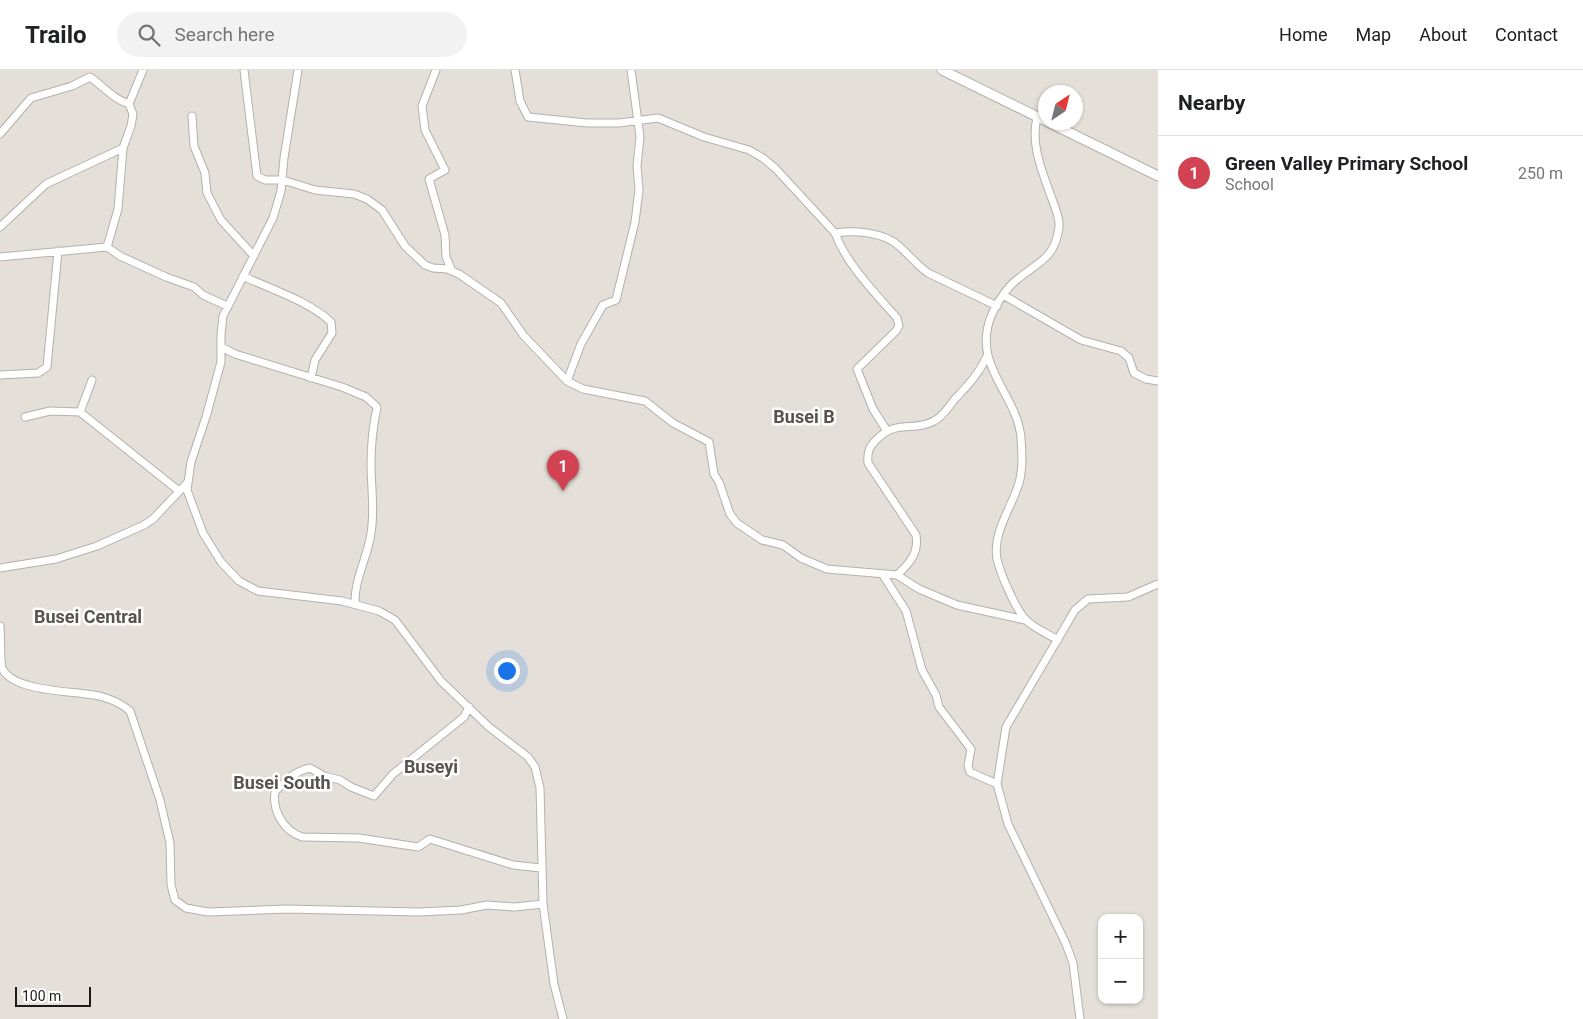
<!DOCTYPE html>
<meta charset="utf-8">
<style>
body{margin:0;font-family:Roboto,sans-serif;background:#f2f2f2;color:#202124}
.controls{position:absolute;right:15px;bottom:15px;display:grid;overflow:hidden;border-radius:10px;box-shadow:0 1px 4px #0004}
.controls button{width:45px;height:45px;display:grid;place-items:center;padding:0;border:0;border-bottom:1px solid #e0e0e0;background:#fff;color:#202124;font:25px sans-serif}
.compass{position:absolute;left:1038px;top:15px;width:45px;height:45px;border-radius:50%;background:#fff;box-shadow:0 1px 4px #0004;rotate:35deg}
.scale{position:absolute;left:15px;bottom:12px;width:76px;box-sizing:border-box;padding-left:5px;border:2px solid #1c1b19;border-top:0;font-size:14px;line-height:18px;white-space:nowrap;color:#1c1b19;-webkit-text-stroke:4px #fff;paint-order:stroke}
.you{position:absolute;left:506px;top:600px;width:18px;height:18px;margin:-12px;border:4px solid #fff;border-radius:50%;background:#1a73e8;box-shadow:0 0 0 8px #1a73e833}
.badge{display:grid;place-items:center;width:32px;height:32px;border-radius:50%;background:#d34252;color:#fff;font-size:16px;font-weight:700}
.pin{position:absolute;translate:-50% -41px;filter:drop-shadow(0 1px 2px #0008)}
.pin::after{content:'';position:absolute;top:26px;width:18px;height:15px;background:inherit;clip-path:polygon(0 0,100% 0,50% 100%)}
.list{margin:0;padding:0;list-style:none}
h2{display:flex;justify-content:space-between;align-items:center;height:65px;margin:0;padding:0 20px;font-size:21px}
h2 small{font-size:16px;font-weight:400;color:#757577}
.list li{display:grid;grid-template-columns:32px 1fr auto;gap:15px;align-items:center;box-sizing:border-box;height:75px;padding:0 20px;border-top:1px solid #e0e0e0}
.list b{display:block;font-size:19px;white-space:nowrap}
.list p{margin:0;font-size:16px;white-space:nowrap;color:#757577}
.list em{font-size:16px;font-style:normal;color:#757577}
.icon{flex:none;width:28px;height:28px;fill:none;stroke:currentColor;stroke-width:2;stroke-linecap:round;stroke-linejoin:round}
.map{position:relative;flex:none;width:1158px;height:949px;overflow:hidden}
header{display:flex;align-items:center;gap:30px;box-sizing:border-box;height:70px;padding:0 25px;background:#fff;border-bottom:1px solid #e0e0e0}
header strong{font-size:24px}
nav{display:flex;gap:28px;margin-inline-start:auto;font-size:18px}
.search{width:350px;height:45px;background:#f2f2f2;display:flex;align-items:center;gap:12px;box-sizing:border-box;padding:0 18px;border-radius:28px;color:#757577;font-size:19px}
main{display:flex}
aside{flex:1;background:#fff}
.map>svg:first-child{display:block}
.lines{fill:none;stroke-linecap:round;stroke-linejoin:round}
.minor-casing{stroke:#b4b0aa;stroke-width:9}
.major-casing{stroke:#b4b0aa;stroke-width:11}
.minor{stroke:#fff;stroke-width:7}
.major{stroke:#fff;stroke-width:9}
.labels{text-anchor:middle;stroke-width:5;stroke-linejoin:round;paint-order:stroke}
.quarter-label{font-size:18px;font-weight:bold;fill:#57544f;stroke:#fff}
</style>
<header>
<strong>Trailo</strong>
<div class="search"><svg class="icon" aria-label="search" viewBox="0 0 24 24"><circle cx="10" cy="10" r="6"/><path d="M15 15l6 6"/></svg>Search here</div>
<nav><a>Home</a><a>Map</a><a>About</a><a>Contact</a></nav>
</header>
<main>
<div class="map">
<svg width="1158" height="949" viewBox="0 0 1158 949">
<rect width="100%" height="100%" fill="#e4e0d9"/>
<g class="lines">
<g class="minor-casing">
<path id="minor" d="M143,0L129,34L133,44L131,56L123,78L118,139L107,177L120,186L166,207L194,217L203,225L227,236
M244,0L257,106L265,110H283L315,120L354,124L367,129L382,140L405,176L425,195L433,198L447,199L459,204L501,233L524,266L567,311L583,319L645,331L673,353L709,372L714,404L719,412L730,444L737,453L762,470L783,475L801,488L827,499L897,505L919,519L957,535L1025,550
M298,0L284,88L281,121L273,148L223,246L221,265V292L206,347L191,392L187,420L203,463L221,492L239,511L258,521L342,531L379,541L395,550L441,611L489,657L528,687L535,697L540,718L543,834L554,914L563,949
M436,0L422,36L425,60L445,100L429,109L445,165L446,187L452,201
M515,0L520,31L528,47L587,53H619L658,48L704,67L749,80L763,88L776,99L835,163C847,195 875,223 897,248L899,256L896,261L857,299L873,339L887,361
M192,46L194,76L205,103L207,123L221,150L254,186
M1037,48C1030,74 1043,104 1052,129C1055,138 1060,147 1059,157C1055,188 1040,191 1019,208C1008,216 997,232 992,244C970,295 1017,323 1021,368C1022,383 1023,399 1019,413C1012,437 992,463 997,489C1000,503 1016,540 1026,550C1034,558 1048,564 1058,570
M0,64L31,28L72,16L90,7C103,16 113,29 129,34
M0,157L46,114L123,78
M835,163C854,160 884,162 899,176C909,185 917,195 928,203L997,236
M0,187L107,177
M243,206C272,220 307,230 331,252L332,263L315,290L311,308
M1003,225L1081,270L1121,281L1129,288L1134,303L1146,309L1158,311
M221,277L235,284L342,317L366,327L377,337C373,356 371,374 371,394C371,417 375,440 371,463C368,487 354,509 355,534
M0,305L38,303L47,297L58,181
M92,310L80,342L179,421
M567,311L581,274L603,235L616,230L635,152L639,120L637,96L640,67L631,0
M25,347L50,341L80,342
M0,498L56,489L97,476L144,455L153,449L188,412
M883,505L906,541L922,600L936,625L939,637L971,679L968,696L970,702L997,714
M897,505C910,493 919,483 916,465L868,393C867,382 869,377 877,369C897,349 914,362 934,351C944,346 948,337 955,329C968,315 979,304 987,286
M0,556C1,566 0,590 2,598C14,624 80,620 103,627C113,630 122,634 130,641L160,730L170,773L171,815L175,830L186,838L208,842L286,839L419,842L461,840L487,835L515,837L543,834
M469,637L464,647L393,704L374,726L351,717L340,710L324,706L310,698C295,701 285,711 275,722C272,741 284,761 302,767L359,768L418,777L430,769L513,795L541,798
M1080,949L1073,893L1066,874L1008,754L997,714L1006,657L1075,540L1088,529L1128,527L1158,514"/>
</g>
<g class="major-casing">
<path id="major" d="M942,0L1158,106"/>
</g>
<use href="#minor" class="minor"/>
<use href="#major" class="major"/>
</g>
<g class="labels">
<g class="quarter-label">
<text x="804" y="353">Busei B</text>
<text x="88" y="553">Busei Central</text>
<text x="431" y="703">Buseyi</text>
<text x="282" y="719">Busei South</text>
</g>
</g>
</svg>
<div class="controls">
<button>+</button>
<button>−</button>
</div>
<svg class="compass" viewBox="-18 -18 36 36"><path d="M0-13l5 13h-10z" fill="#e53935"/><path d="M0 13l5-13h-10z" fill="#757577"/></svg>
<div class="scale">100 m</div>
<div class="you"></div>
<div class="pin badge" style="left:563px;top:421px">1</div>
</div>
<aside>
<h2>Nearby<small></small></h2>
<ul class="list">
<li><span class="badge">1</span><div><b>Green Valley Primary School</b><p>School</p></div><em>250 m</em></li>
</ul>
</aside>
</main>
